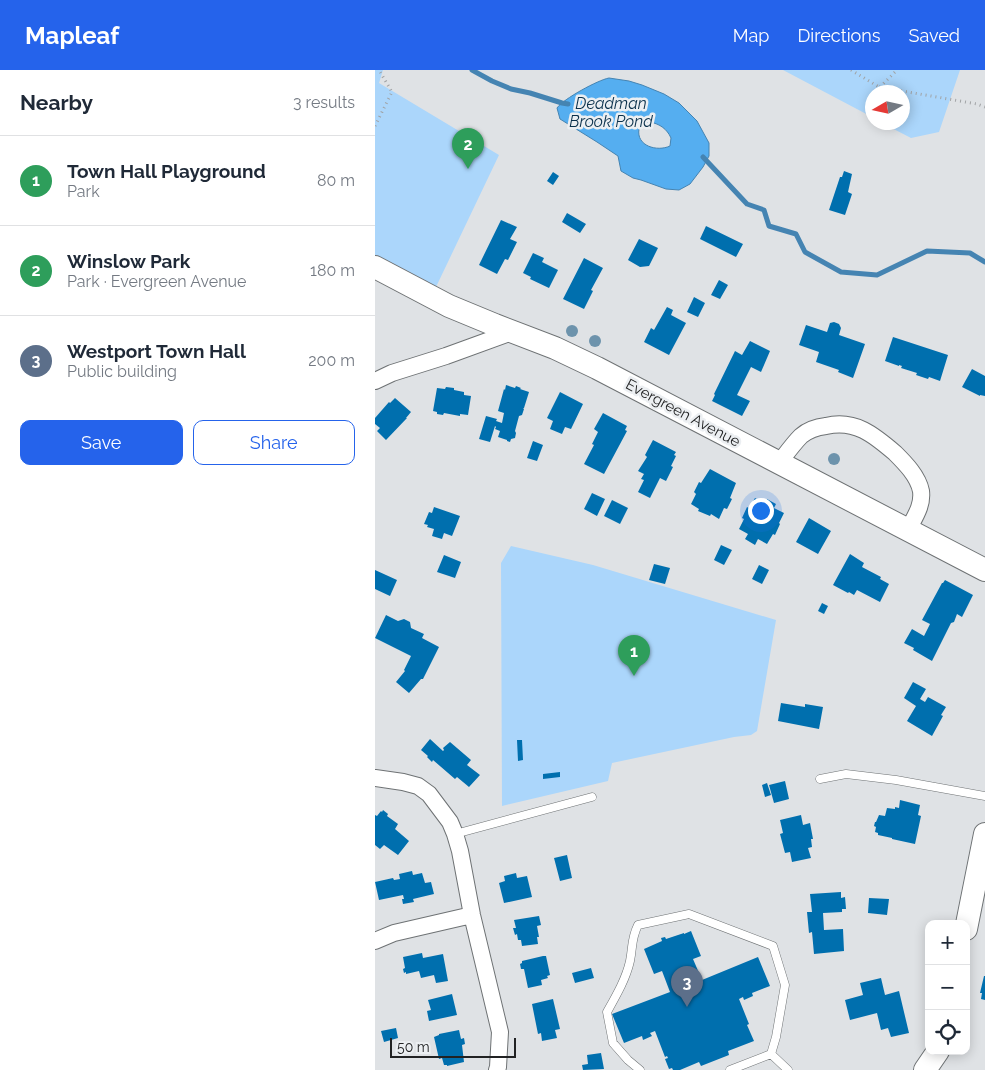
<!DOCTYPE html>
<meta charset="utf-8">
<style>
body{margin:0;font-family:Raleway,sans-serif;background:#f2f2f3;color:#1f2937}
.controls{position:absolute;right:15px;bottom:15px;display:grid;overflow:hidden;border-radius:10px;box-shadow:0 2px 12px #0003}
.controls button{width:45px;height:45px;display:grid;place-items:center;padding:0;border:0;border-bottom:1px solid #e0e1e3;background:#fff;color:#1f2937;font:25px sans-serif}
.compass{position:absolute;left:490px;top:15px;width:45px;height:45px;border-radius:50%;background:#fff;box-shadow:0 2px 12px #0003;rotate:261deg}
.scale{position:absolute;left:15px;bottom:12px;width:126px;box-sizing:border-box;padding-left:5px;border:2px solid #212223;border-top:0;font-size:14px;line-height:18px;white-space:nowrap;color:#212223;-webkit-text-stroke:4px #eceff2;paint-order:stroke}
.you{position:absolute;left:385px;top:440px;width:18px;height:18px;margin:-12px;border:4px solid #fff;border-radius:50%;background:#1a73e8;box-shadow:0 0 0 8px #1a73e833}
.badge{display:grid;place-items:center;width:32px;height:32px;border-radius:50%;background:#2563eb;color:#fff;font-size:16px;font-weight:700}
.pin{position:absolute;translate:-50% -41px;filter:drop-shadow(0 1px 2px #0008)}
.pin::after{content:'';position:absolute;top:26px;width:18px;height:15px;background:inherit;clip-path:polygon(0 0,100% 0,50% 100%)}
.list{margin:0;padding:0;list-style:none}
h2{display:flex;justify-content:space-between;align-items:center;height:65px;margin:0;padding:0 20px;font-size:21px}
h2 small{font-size:16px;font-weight:400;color:#747a83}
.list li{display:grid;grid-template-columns:32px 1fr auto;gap:15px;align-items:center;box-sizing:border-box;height:90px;padding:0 20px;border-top:1px solid #e0e1e3}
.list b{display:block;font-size:19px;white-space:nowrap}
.list p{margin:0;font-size:16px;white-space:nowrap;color:#747a83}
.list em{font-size:16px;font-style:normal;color:#747a83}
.actions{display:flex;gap:10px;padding:15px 20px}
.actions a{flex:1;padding:11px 0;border:1px solid #2563eb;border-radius:10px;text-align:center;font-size:18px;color:#2563eb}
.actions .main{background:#2563eb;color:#fff}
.icon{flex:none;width:28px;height:28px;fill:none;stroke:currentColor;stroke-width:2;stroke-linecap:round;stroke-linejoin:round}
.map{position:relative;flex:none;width:610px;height:1000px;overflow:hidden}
header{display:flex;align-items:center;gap:30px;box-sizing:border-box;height:70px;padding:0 25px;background:#2563eb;color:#fff}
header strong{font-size:24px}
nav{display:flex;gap:28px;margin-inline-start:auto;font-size:18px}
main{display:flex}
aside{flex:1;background:#fff}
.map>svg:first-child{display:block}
.green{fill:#abd6fb}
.water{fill:#55aef0;stroke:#4584b2;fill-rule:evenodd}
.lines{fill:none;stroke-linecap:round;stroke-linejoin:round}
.stream{stroke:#4584b2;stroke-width:5}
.building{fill:#006fae}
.lane-casing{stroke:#6e7274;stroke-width:9}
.street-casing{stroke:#6e7274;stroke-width:18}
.secondary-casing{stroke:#6e7274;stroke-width:24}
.path{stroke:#a0a2a4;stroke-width:3;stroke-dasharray:1 4;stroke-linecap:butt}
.lane{stroke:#fff;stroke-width:8}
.street{stroke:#fff;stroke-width:16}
.secondary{stroke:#fff;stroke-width:22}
.tree{fill:#6d93ac}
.labels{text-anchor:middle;stroke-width:5;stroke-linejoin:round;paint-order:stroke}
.street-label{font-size:15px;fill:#212223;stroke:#eceff2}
.water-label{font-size:16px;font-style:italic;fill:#0a304b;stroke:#eceff2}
</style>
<header>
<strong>Mapleaf</strong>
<nav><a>Map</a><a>Directions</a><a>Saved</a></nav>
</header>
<main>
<aside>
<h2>Nearby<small>3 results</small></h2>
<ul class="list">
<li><span class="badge" style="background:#2e9e5b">1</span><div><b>Town Hall Playground</b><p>Park</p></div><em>80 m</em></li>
<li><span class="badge" style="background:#2e9e5b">2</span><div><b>Winslow Park</b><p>Park · Evergreen Avenue</p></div><em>180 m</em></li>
<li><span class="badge" style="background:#5c6f8a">3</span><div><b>Westport Town Hall</b><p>Public building</p></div><em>200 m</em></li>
</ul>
<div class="actions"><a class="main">Save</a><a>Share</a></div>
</aside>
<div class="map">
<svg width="610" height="1000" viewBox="0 0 610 1000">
<rect width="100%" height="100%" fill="#dfe2e5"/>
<path class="green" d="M0,0H8L4,13L124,85L61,217L0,188Z
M408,0H585L564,62L536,68L507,53L528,52V22H498L497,47Z
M136,476L218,495L401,550L382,661L376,665L359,667L237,693L233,711L127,736L126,493Z"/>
<path class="water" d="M234,8L254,11L267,15L289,24L304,33L322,51L334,73V86L328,97L315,114L304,120L291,119L266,110L258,108L246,101L243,86L222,72L185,49L182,38C188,29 223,10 234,8ZM275,52C285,54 292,59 296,68L295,76C282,82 261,76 264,59L269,54Z"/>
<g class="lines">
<path class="stream" d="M97,0L117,11L136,19L155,23L187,33L193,34
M328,87L372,134L389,140L394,156L421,164L430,182L466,202L502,205L552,181L595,183L610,192"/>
</g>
<path class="building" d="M469,101L477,104L473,122L477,124L470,145L454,140L465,107H467Z
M178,102L184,106L178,115L172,111Z
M192,143L211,154L205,163L187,152Z
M126,150L142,157L135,169L142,172L133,190L130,189L122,204L104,195Z
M331,156L368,174L361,187L325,169Z
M264,169L283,178L274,196L265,197L253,190Z
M158,183L169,188L167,192L183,200L174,218L155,209L156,207L148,203Z
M209,188L228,198L216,220L218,221L209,239L188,229Z
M344,210L353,215L345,229L336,225Z
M319,227L330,233L323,247L312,242Z
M292,237L298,240L296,245L311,253L294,285L269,272L276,258L279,260Z
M459,252L464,254L466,258L464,265L490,274L478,308L463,302L464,300L441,292L444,282L424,275L431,255L452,262L455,253Z
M518,267L573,285L565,311L554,307L553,309L541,305L542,303L526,298L527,296L524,295V296L510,291Z
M375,271L395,281L386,302L376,297L362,325L375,331L367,346L337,331L340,325L339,324L360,281L367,285Z
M597,299L610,306V326L605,325V326L587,317Z
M131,315L140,318L141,316L146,318L145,319L154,322L149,338H148L149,339L147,345L144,346L140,361L141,363L140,368L136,369L135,372L132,371V370L123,367L125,361L120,359L121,357L120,356L115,372L104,369L111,346L122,349L121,351L127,353L129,343L123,341L129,319L130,320Z
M71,317L79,318V320L89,322V325L96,326L93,345L85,344V346L69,343L68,345L62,344V342L58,341L62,318L70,319Z
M185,322L208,334L196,359L190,357L187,364L175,359L178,351L172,348Z
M20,328L36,342L31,348H32L11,370L2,361L5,358L0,354V348L14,332L15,333Z
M228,343L252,356L250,360L252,361L229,404L209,394L219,375L217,374L223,362L219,359Z
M278,370L301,382L299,385L301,386L296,396L298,397L291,411L285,408L275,428L263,422L269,410L266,409L269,404L263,401L272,387L270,385Z
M158,371L168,375L162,391L152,388Z
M335,399L361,413L355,428L357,429L352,439L349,438L344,449L336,444L335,446L323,441L324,439L316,434L321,424L319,422L324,412L326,413Z
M217,423L230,429L222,446L209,439Z
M380,428L389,433L392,429L401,434L399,438L409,443L404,453L405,454L400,465L398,464L392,474L383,469L380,475L370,469L373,464L364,459L369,449L367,448L372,437L374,438Z
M237,430L253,438L245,454L229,446Z
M59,437L85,446L77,466L69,463L67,469L57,466L59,459L52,457L53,455L49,454L54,442L57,443Z
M434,448L456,461L443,484L421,472Z
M346,475L357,480L349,495L339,490Z
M475,484L489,493L487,497L506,507L505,509L514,514L505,532L482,520L479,525L474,522L473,523L458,515Z
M69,485L86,492L80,508L62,502Z
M279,494L295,498L290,514L274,510Z
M384,495L394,500L387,514L377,509Z
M0,500L22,510L15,526L0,519Z
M570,510L598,525L587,547L582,544L579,552L576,553L557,591L538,580L539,578L529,573L537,559L549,566L555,554L547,550L567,513H568Z
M447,533L453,536L449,544L443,541Z
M11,545L23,551L29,549L35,552L36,558L49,564L47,568L64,577L48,609H46L34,623L21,612L30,601L29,600L36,586L0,568Z
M538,612L551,619L545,629L550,632L553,627L571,637L566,645L568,646L557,666L532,651L541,636L529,628Z
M406,633L430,637V634L448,637L444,659L403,651Z
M55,669L68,681L69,680L68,678L75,672L96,690L92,695L105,705L94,717L82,707L80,709L58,690L57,692L52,687L53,686L46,680Z
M142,670H147L148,690L143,691Z
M185,702V707L168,709V704Z
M410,711L414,729L399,733L394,715Z
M392,713L396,725L390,727L387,715Z
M525,730L545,735L543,745L546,746L540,774L517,769V768L503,765V763L500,762L501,757L499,756L500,752H501L504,745L510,746L512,738L520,739V737L524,738Z
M8,740L13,744L12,746L23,754L20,759L34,771L23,785L9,775L5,779L0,775V745L2,746L6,741L7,742Z
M426,745L428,755L435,753L438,769H436L437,777L433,778L436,788L417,792L415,782L410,783L405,764L408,763L405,750Z
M192,785L197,808L185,811L179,788Z
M37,801L38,805L47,803L50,813L56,812L59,824L38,829L39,832L28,834L27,829H29L28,825L4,830L0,812L18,808L19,810L25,809L24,804Z
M141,803L142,808L152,806L157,827L129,833L124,813L130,811L129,806Z
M466,822V828L470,827L471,839H467V842L448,843L449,860L468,859L469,881L439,884L437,862L434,863L432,842H437L435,824Z
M494,828L514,829L512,845L493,843Z
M164,846L166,855L162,856L164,867H162L163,874L147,876L146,870H143L142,864L140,865L138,858H141L139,850Z
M316,861L326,886L318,889L327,910L383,887L395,916L377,923L378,926L369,930L368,927L364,929L374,954L372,955L379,971L353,981L354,985L326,996L324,992L305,1000H298L297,998L294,999L290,989L293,988L292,986L290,987L280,961L275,963L277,966L268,970L267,966L249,973L237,944L295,922L287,901L279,904L269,879L287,871L286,868L290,867L291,869L309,863V864Z
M47,883L48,888L68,884L73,911L61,913L59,905L46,908L44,901L31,904V902L29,903L28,899L30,898L28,887Z
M168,886H171L175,905L172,906L173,908L166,910L167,915L153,918L149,899H146L145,894L147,893V891Z
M216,898L219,908L200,913L197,903Z
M609,906H610V930L606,929L607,923H605Z
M506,908L510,925L524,921L534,963L516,967L513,958L506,960L502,943L475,950L470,930L488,925L485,913Z
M77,924L82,945L54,951L52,941L56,940L53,930Z
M178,929L185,959L180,960L182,968L167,971L166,963L163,964L157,934Z
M21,958L23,968L9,972L6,961Z
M84,960L86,969L89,968L90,974L87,975L89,992L72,996V995H69L67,988L64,989L59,967L64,965V964Z
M226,983L229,999L208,1000L207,995L213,994L212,985Z"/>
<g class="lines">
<g class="lane-casing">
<path id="lane" d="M445,709L471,704L521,710L610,726
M80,764L217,727
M396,984L413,1000
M265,1000L253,990L238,973L232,942C241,926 251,909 255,891C258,876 256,869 263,855L314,844L398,876L410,915L401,967L396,984
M355,1000L396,984"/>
</g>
<g class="street-casing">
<path id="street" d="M0,311L17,303L71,286L137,262
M404,393C411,384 418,374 426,366C433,360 442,357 451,356C480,349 499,365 520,383C530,393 543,406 546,421C548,436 539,448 533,460
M0,708L28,712L43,716L54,724L75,752L80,764L85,781L97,845L125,962L123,997L122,1000
M0,871L19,863L97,845"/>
</g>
<g class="secondary-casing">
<path id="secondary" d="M0,197L74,236L120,255L180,278L222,298L610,500
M591,859L610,764
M550,1000L563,981"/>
</g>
<path class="path" d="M476,0L504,17L602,34L610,37
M505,17L522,0
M0,56L17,22L4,0"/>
<use href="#lane" class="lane"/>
<use href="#street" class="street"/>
<use href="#secondary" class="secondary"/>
</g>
<g class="tree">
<circle cx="197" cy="261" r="6"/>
<circle cx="220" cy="271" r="6"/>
<circle cx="459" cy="389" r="6"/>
</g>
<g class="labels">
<g class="street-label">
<text transform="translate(308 343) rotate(28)" y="5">Evergreen Avenue</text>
</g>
<g class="water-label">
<text x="236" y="39">Deadman<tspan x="236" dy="18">Brook Pond</tspan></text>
</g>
</g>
</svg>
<div class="controls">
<button>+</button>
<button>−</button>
<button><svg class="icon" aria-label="locate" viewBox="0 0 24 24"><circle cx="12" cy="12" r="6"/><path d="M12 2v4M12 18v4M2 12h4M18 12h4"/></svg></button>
</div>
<svg class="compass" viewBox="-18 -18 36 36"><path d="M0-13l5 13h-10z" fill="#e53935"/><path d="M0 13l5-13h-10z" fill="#747a83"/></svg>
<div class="scale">50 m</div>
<div class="you"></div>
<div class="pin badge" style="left:259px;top:606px;background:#2e9e5b">1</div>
<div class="pin badge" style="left:93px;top:99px;background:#2e9e5b">2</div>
<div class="pin badge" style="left:312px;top:937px;background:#5c6f8a">3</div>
</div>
</main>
